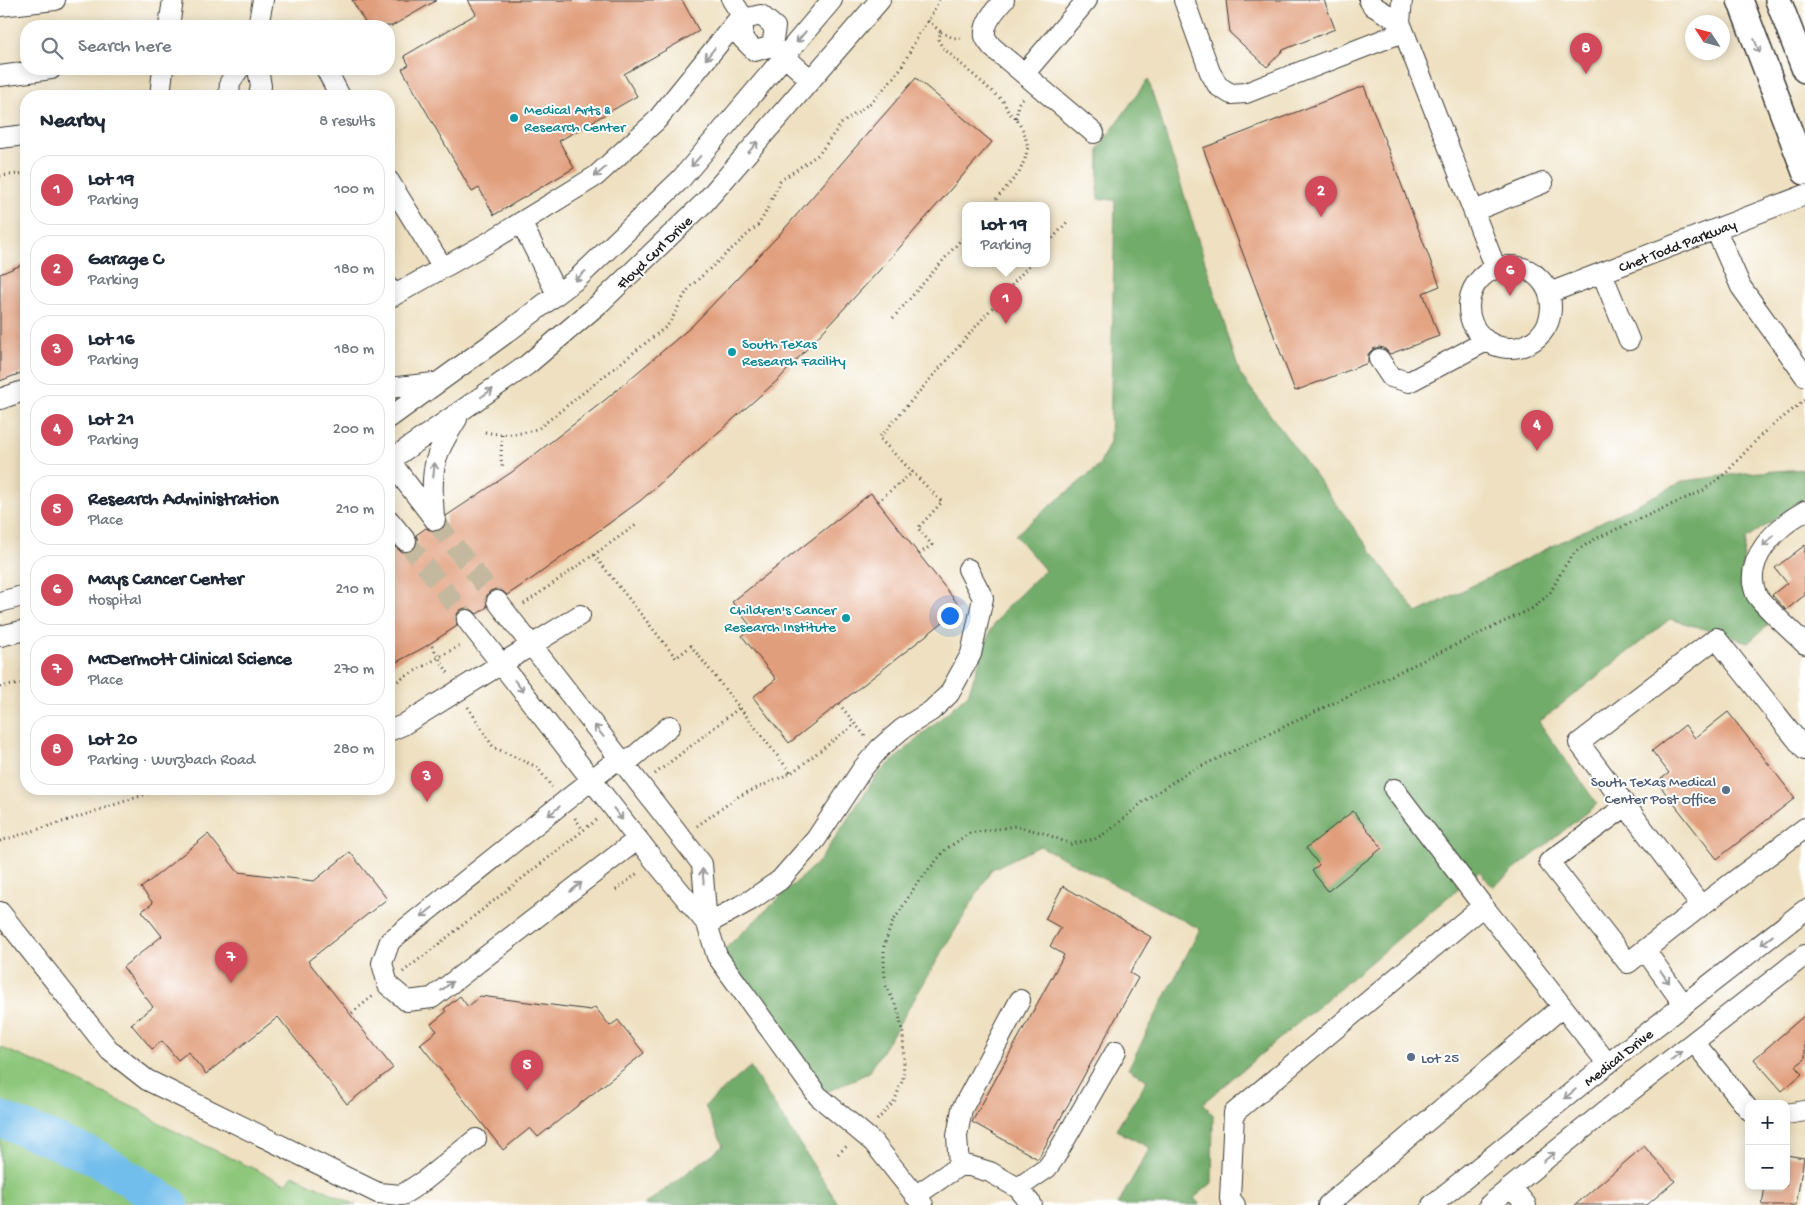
<!DOCTYPE html>
<meta charset="utf-8">
<style>
body{margin:0;font-family:"Gochi Hand",sans-serif;background:#f6f6f7;color:#1f2937}
.controls{position:absolute;right:15px;bottom:15px;display:grid;overflow:hidden;border-radius:10px;box-shadow:0 2px 12px #0003}
.controls button{width:45px;height:45px;display:grid;place-items:center;padding:0;border:0;border-bottom:1px solid #e0e1e3;background:#fff;color:#1f2937;font:25px sans-serif}
.compass{position:absolute;left:1685px;top:15px;width:45px;height:45px;border-radius:50%;background:#fff;box-shadow:0 2px 12px #0003;rotate:306deg}
.you{position:absolute;left:949px;top:615px;width:18px;height:18px;margin:-12px;border:4px solid #fff;border-radius:50%;background:#1a73e8;box-shadow:0 0 0 8px #1a73e833}
.badge{display:grid;place-items:center;width:32px;height:32px;border-radius:50%;background:#d1495b;color:#fff;font-size:16px;font-weight:700}
.pin{position:absolute;translate:-50% -41px;filter:drop-shadow(0 1px 2px #0008)}
.pin::after{content:'';position:absolute;top:26px;width:18px;height:15px;background:inherit;clip-path:polygon(0 0,100% 0,50% 100%)}
.popup{position:absolute;left:962px;top:202px;width:88px;height:65px;box-sizing:border-box;display:grid;place-content:center;border-radius:10px;background:#fff;filter:drop-shadow(0 1px 4px #0005);font-size:16px;white-space:nowrap;color:#747a83}
.popup b{font-size:19px;color:#1f2937}
.popup::after{content:'';position:absolute;left:50%;top:100%;margin-left:-10px;border:10px solid transparent;border-top-color:#fff}
.list{margin:0;padding:0;list-style:none}
h2{display:flex;justify-content:space-between;align-items:center;height:65px;margin:0;padding:0 20px;font-size:21px}
h2 small{font-size:16px;font-weight:400;color:#747a83}
.list li{display:grid;grid-template-columns:32px 1fr auto;gap:15px;align-items:center;box-sizing:border-box;height:70px;margin:0 10px 10px;padding:0 10px;border:1px solid #e0e1e3;border-radius:20px}
.list b{display:block;font-size:19px;white-space:nowrap}
.list p{margin:0;font-size:16px;white-space:nowrap;color:#747a83}
.list em{font-size:16px;font-style:normal;color:#747a83}
.icon{flex:none;width:28px;height:28px;fill:none;stroke:currentColor;stroke-width:2;stroke-linecap:round;stroke-linejoin:round}
.map{position:relative;flex:none;width:1805px;height:1205px;overflow:hidden}
.search{position:absolute;background:#fff;box-shadow:0 2px 12px #0003;left:20px;top:20px;width:375px;height:55px;display:flex;align-items:center;gap:12px;box-sizing:border-box;padding:0 18px;border-radius:20px;color:#747a83;font-size:19px}
.panel{position:absolute;background:#fff;box-shadow:0 2px 12px #0003;left:20px;top:90px;width:375px;height:705px;border-radius:20px}
.map>svg:first-child{display:block}
.green{fill:#8ec77b;stroke:#55724c}
.forest{fill:#72ac6b;stroke:#476444}
.lines{fill:none;stroke-linecap:round;stroke-linejoin:round}
.river{stroke:#71bdeb;stroke-width:36}
.building{fill:#e19e7c}
.minor-tunnel{stroke:#c4b99f;stroke-width:20;stroke-dasharray:20 10;stroke-linecap:butt}
.minor-casing{stroke:#3c3935;stroke-width:22}
.major-casing{stroke:#3c3935;stroke-width:28}
.path{stroke:#3c3935;stroke-width:3;stroke-dasharray:1 4;stroke-linecap:butt}
.minor{stroke:#fff;stroke-width:20}
.major{stroke:#fff;stroke-width:25}
.oneway{stroke:#999}
.culture-dot{fill:#0f9aa8;stroke:#fff;stroke-width:2}
.service-dot{fill:#5c6f8a;stroke:#fff;stroke-width:2}
.labels{text-anchor:middle;stroke-width:4;stroke-linejoin:round;paint-order:stroke}
.culture-label{font-size:15px;fill:#0d838f;stroke:#fff;text-anchor:start}
.street-label{font-size:15px;fill:#1c1c1c;stroke:#fff}
.service-label{font-size:15px;fill:#4e5e75;stroke:#fff;text-anchor:end}
</style>
<div class="map">
<svg width="1805" height="1205" viewBox="0 0 1805 1205">
<rect width="100%" height="100%" fill="#fff"/>
<filter id="ink" filterUnits="userSpaceOnUse"><feTurbulence type="fractalNoise" baseFrequency=".02" numOctaves="2"/><feDisplacementMap in="SourceGraphic" scale="10" xChannelSelector="R" yChannelSelector="G"/><feConvolveMatrix kernelMatrix="1 2 1 2 8 2 1 2 1" color-interpolation-filters="sRGB"/></filter>
<filter id="wash" filterUnits="userSpaceOnUse"><feTurbulence type="fractalNoise" baseFrequency=".0096" numOctaves="4" result="noise"/><feDisplacementMap in="SourceGraphic" scale="20" xChannelSelector="R" yChannelSelector="G"/><feGaussianBlur stdDeviation="1.12" result="paint"/><feColorMatrix in="noise" values="0 0 0 0 0 0 0 0 0 0 0 0 0 0 0 0 0 1.4 0 .05"/><feComposite in="paint" operator="in"/></filter>
<g filter="url(#wash)">
<rect width="100%" height="100%" fill="#eee0c0"/>
<path class="green" d="M0,1047L61,1073L139,1110L168,1128L286,1184L293,1175L356,1205H0Z"/>
<path class="forest" d="M1148,79L1240,374L1417,613L1684,481L1746,473L1805,469V499L1746,539L1740,586L1768,625L1749,642L1670,619L1539,722L1597,804L1493,887L1479,871L1203,1103L1213,1115L1212,1183L1194,1198L1200,1205H1117L1150,1148L1116,1130L1147,1080L1128,1069L1200,929L1040,846L992,869L898,1026L868,1073L818,1096L717,956L820,860L877,775L968,694L991,629L1004,610L1045,570L1015,535L1099,466L1110,442L1115,200L1098,199L1099,148Z
M750,1067L839,1205H644L723,1146L705,1106Z"/>
<g class="lines">
<path class="river" d="M0,1119L95,1157L171,1205"/>
</g>
<g id="blocks">
<path class="building" d="M352,0H437L392,26H367Z
M468,0H682L699,31L624,74L637,96L559,141L574,168L494,215L479,188L472,192L402,69L409,65L404,56L476,14Z
M1226,0H1324L1335,29L1283,50L1267,67L1230,33Z
M916,78L992,142L887,262L779,379L640,501L533,578L507,595L501,590L496,589L490,591L486,597L487,607L477,614L471,609L465,608L460,610L456,616L457,626L423,648L389,666V551L396,547L401,552L408,553L414,550L417,546L418,540L416,535L426,528L431,531L436,532L442,530L446,524V516L512,472L605,400L692,326L779,235Z
M1364,86L1440,286L1423,293L1439,336L1390,354L1384,348L1379,347L1373,349L1368,354V363L1295,391L1203,148Z
M26,263V371L0,381V274Z
M871,493L961,608L789,743L753,697L776,679L742,636L752,628L732,602Z
M1805,545V595L1786,610L1772,595L1787,583L1775,568Z
M1728,712L1795,798L1717,859L1657,782L1669,773L1652,751L1685,725L1695,738Z
M1353,811L1382,848L1328,891L1312,871L1319,865L1306,848Z
M208,834L238,872L314,881L350,852L387,899L308,961L393,1068L347,1104L278,1017L206,1074L188,1052L178,1060L162,1041L152,1049L131,1024L153,1007L123,967L162,936L142,911L153,903L141,888Z
M1063,886L1151,937L1130,973L1138,978L1038,1159L972,1122L1064,955L1050,946L1061,928L1045,919Z
M460,996L468,1007L480,996L591,1010L595,1007L610,1026L618,1020L644,1053L538,1137L530,1128L503,1150L420,1044L437,1031L431,1024L446,1012L444,1009Z
M1805,1015V1059L1796,1066L1802,1074L1782,1091L1754,1059Z
M1644,1146L1675,1181L1647,1205H1575Z
M1786,1155L1804,1158L1796,1205H1762L1765,1186H1786Z"/>
</g>
</g>
<g filter="url(#ink)">
<use href="#blocks" fill-opacity="0" stroke="#3c3935" stroke-width="1"/>
<g class="lines">
<path class="minor-tunnel" d="M436,522L497,601
M406,541L467,620"/>
<g class="minor-casing">
<path id="minor" d="M732,0L744,19L742,38L755,51L772,46
M1004,0C996,9 983,23 985,36C986,40 990,44 992,47L1094,133
M1184,0L1210,72L1218,86L1231,94L1246,93L1403,32
M1369,0L1373,6L1400,22
M1402,0L1400,22L1496,269
M0,6L55,0
M744,19L761,15L775,27L772,46
M169,26L173,0
M258,26L263,0
M775,48L811,80
M258,69L261,86L259,96
M326,69L340,96
M1024,74L1087,0
M0,76L51,69
M160,96L163,69
M229,96L230,82L239,69
M0,138L26,135
M389,181L443,268
M1474,211L1543,183
M521,222L557,294
M1716,230L1741,287L1805,376
M1469 307a41 41 0 1 1 82 0a41 41 0 1 1-82 0Z
M1602,273L1629,340
M389,288L393,296L489,242L596,176L656,121L741,16
M1549,293L1805,195
M1379,359L1391,377L1409,382L1486,341
M389,388L434,383
M0,399L26,390
M389,418L505,334L578,278L681,179L832,0
M389,460L435,520
M389,461L527,365L600,303L705,202L880,0
M1805,511C1778,526 1742,559 1756,594C1760,603 1796,635 1805,644
M434,519C433,500 431,479 436,460C440,445 449,432 457,419
M389,520L406,541
M497,601L702,864L707,924L717,956L818,1096L873,1142L923,1205
M0,602L26,595
M467,620L654,860L707,924
M0,636L26,630
M389,731L403,725L580,615
M1805,750L1716,638L1579,743L1701,906L1805,828
M619,758L390,941L382,963L388,985L407,1001L432,998L638,839
M624,765L670,726
M1394,789L1483,906
M1626,806L1549,862L1628,963L1701,906
M0,912L110,1051L147,1080L378,1193L402,1195L425,1180L476,1139
M707,924L751,900L780,880L816,839L863,768L880,748L902,729L931,711L949,694L971,654L983,598L968,569
M1645,950L1684,1005
M1694,1042L1749,1110
M1786,1114L1805,1111
M959,1166L957,1136L962,1109L1020,1000
M1511,1187L1526,1205
M1018,1188L1047,1168L1055,1157L1116,1051
M915,1196L959,1166H970L990,1172L1018,1188L1032,1205
M1235,1205L1230,1199L1234,1113L1483,906L1608,1064
M1328,1205L1562,1007
M1432,1205L1582,1084L1805,910
M1489,1205L1604,1112L1805,955"/>
</g>
<g class="major-casing">
<path id="major" d="M1740,0L1805,172
M1778,0L1805,70"/>
</g>
<path class="path" d="M928,21L941,32L938,39L942,47L1003,101L1009,113L1016,118L1024,132L1028,147L1025,159L1019,173L991,205
M941,32L953,38H962
M1016,118L1019,103L1023,98
M0,176L26,173
M1046,246L1068,221
M893,318L966,234
M485,432C505,436 520,435 539,428L667,326C677,313 681,297 692,285L758,225L765,214L780,181L819,154L841,124L873,101L894,77L901,68L920,32L931,16L939,0
M502,435L501,459L503,469
M878,501L913,472
M919,554L932,545L918,528L942,502L879,438L1031,263
M594,555L676,658L691,646L791,773
M524,604L636,525
M432,646L448,673
M389,686L462,644
M0,687L26,683
M839,704L865,736
M468,707L493,747L537,767L552,787
M655,774L739,708
M575,818L583,830
M697,826L739,796L791,773L855,724
M0,841L72,819L161,789
M616,890L639,872
M403,972L599,818
M352,1013L373,996
M877,1120L894,1102L903,1079L904,1062L903,1034L898,1010L886,986L884,968V946L891,925L916,885L946,849L970,833L1015,826L1043,833L1071,844L1095,839L1109,831L1144,801L1187,773L1533,608L1550,593L1564,567L1576,551L1595,539L1704,490L1726,473L1762,434L1805,400
M838,1154L848,1145"/>
<use href="#minor" class="minor"/>
<use href="#major" class="major"/>
</g>
<defs><path id="oneway-shaft" d="M-6 0H5M1.5-3L5.5 0L1.5 3" fill="none" stroke-width="1.6" stroke-linecap="round" stroke-linejoin="round" transform="scale(1.25)"/></defs>
<g class="oneway">
<use href="#oneway-shaft" transform="translate(801 37) rotate(130)"/>
<use href="#oneway-shaft" transform="translate(1757 46) rotate(69)"/>
<use href="#oneway-shaft" transform="translate(710 54) rotate(129)"/>
<use href="#oneway-shaft" transform="translate(753 147) rotate(-49)"/>
<use href="#oneway-shaft" transform="translate(696 161) rotate(131)"/>
<use href="#oneway-shaft" transform="translate(600 172) rotate(140)"/>
<use href="#oneway-shaft" transform="translate(580 276) rotate(138)"/>
<use href="#oneway-shaft" transform="translate(487 393) rotate(-35)"/>
<use href="#oneway-shaft" transform="translate(434 470) rotate(-84)"/>
<use href="#oneway-shaft" transform="translate(1768 541) rotate(131)"/>
<use href="#oneway-shaft" transform="translate(519 686) rotate(52)"/>
<use href="#oneway-shaft" transform="translate(599 731) rotate(-128)"/>
<use href="#oneway-shaft" transform="translate(554 811) rotate(141)"/>
<use href="#oneway-shaft" transform="translate(618 814) rotate(52)"/>
<use href="#oneway-shaft" transform="translate(703 876) rotate(-95)"/>
<use href="#oneway-shaft" transform="translate(576 887) rotate(-38)"/>
<use href="#oneway-shaft" transform="translate(427 912) rotate(141)"/>
<use href="#oneway-shaft" transform="translate(1767 940) rotate(142)"/>
<use href="#oneway-shaft" transform="translate(1665 977) rotate(54)"/>
<use href="#oneway-shaft" transform="translate(447 986) rotate(-38)"/>
<use href="#oneway-shaft" transform="translate(1676 1056) rotate(-38)"/>
<use href="#oneway-shaft" transform="translate(1570 1094) rotate(141)"/>
<use href="#oneway-shaft" transform="translate(1549 1157) rotate(-39)"/>
</g>
</g>
<g class="culture-dot">
<circle cx="514" cy="118" r="5"/>
<circle cx="732" cy="352" r="5"/>
<circle cx="846" cy="618" r="5"/>
</g>
<g class="service-dot">
<circle cx="1726" cy="790" r="5"/>
<circle cx="1411" cy="1057" r="5"/>
</g>
<g class="labels">
<g class="culture-label">
<text x="524" y="114">Medical Arts &amp;<tspan x="524" dy="17">Research Center</tspan></text>
<text x="742" y="348">South Texas<tspan x="742" dy="17">Research Facility</tspan></text>
<text x="836" y="614" text-anchor="end">Children's Cancer<tspan x="836" dy="17">Research Institute</tspan></text>
</g>
<g class="street-label">
<text transform="translate(1677 245) rotate(-21)" y="5">Chet Todd Parkway</text>
<text transform="translate(654 252) rotate(-44)" y="5">Floyd Curl Drive</text>
<text transform="translate(1618 1057) rotate(-38)" y="5">Medical Drive</text>
</g>
<g class="service-label">
<text x="1716" y="786">South Texas Medical<tspan x="1716" dy="17">Center Post Office</tspan></text>
<text x="1421" y="1062" text-anchor="start">Lot 25</text>
</g>
</g>
</svg>
<div class="controls">
<button>+</button>
<button>−</button>
</div>
<svg class="compass" viewBox="-18 -18 36 36"><path d="M0-13l5 13h-10z" fill="#e53935"/><path d="M0 13l5-13h-10z" fill="#747a83"/></svg>
<div class="you"></div>
<div class="pin badge" style="left:1006px;top:324px">1</div>
<div class="popup"><b>Lot 19</b>Parking</div>
<div class="pin badge" style="left:1321px;top:217px">2</div>
<div class="pin badge" style="left:427px;top:802px">3</div>
<div class="pin badge" style="left:1537px;top:451px">4</div>
<div class="pin badge" style="left:527px;top:1091px">5</div>
<div class="pin badge" style="left:1510px;top:296px">6</div>
<div class="pin badge" style="left:231px;top:983px">7</div>
<div class="pin badge" style="left:1586px;top:74px">8</div>
<div class="search"><svg class="icon" aria-label="search" viewBox="0 0 24 24"><circle cx="10" cy="10" r="6"/><path d="M15 15l6 6"/></svg>Search here</div>
<section class="panel">
<h2>Nearby<small>8 results</small></h2>
<ul class="list">
<li><span class="badge">1</span><div><b>Lot 19</b><p>Parking</p></div><em>100 m</em></li>
<li><span class="badge">2</span><div><b>Garage C</b><p>Parking</p></div><em>180 m</em></li>
<li><span class="badge">3</span><div><b>Lot 16</b><p>Parking</p></div><em>180 m</em></li>
<li><span class="badge">4</span><div><b>Lot 21</b><p>Parking</p></div><em>200 m</em></li>
<li><span class="badge">5</span><div><b>Research Administration</b><p>Place</p></div><em>210 m</em></li>
<li><span class="badge">6</span><div><b>Mays Cancer Center</b><p>Hospital</p></div><em>210 m</em></li>
<li><span class="badge">7</span><div><b>McDermott Clinical Science</b><p>Place</p></div><em>270 m</em></li>
<li><span class="badge">8</span><div><b>Lot 20</b><p>Parking · Wurzbach Road</p></div><em>280 m</em></li>
</ul>
</section>
</div>
